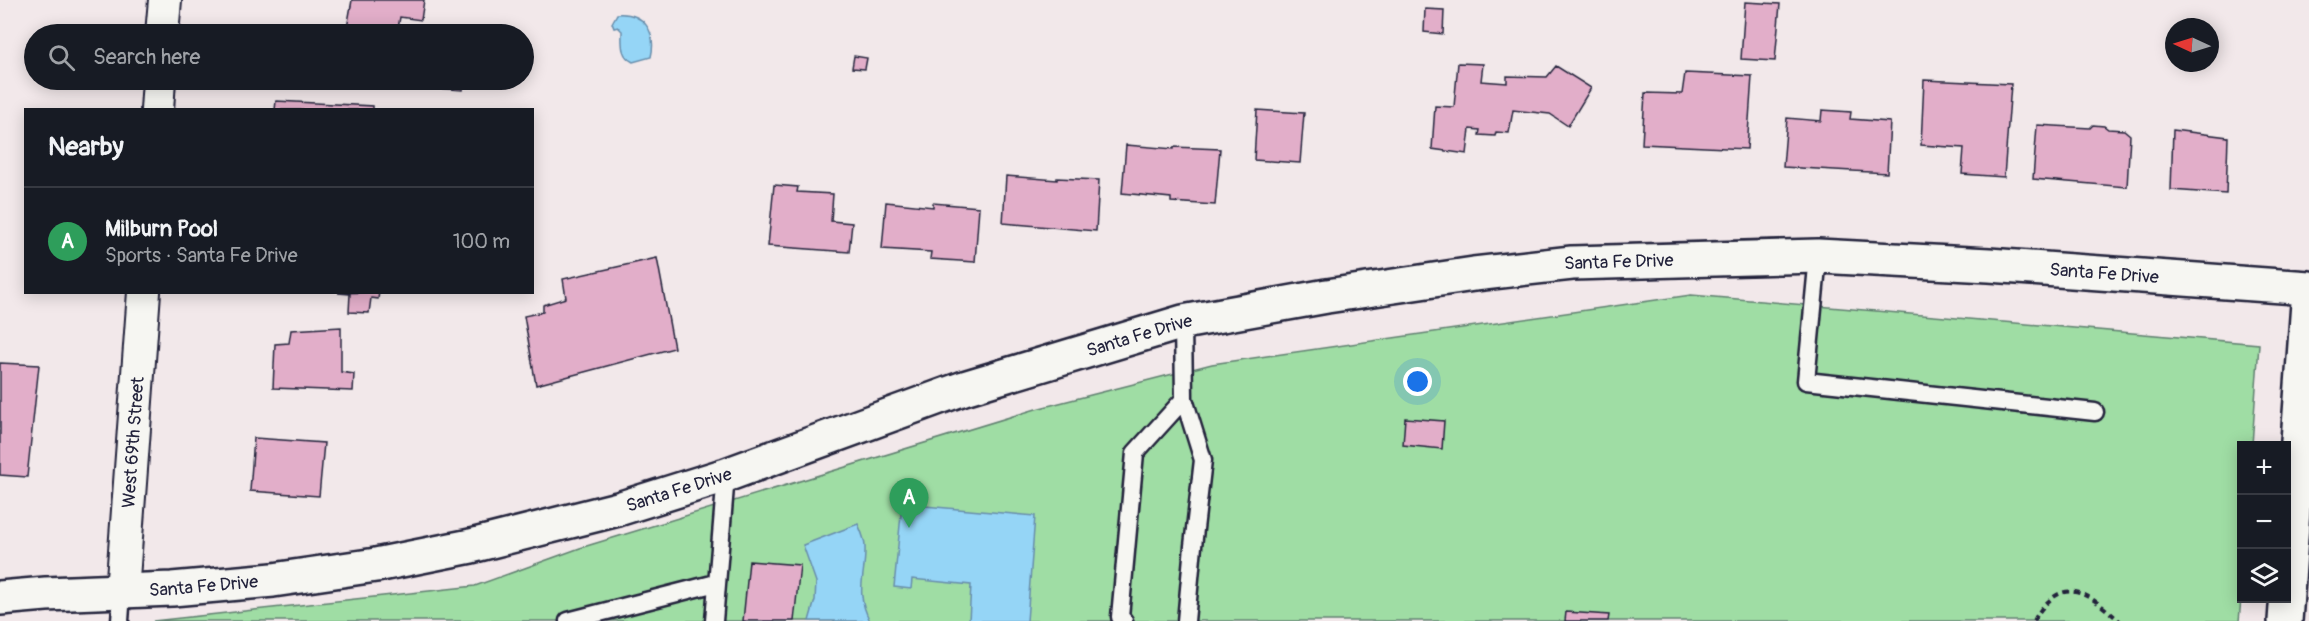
<!DOCTYPE html>
<meta charset="utf-8">
<style>
body{margin:0;font-family:Pangolin,sans-serif;background:#242831;color:#f1f3f6}
.controls{position:absolute;right:18px;bottom:18px;display:grid;overflow:hidden;border-radius:0px;box-shadow:0 3px 15px #0003}
.controls button{width:54px;height:54px;display:grid;place-items:center;padding:0;border:0;border-bottom:2px solid #363941;background:#171b24;color:#f1f3f6;font:30px sans-serif}
.compass{position:absolute;left:2165px;top:18px;width:54px;height:54px;border-radius:50%;background:#171b24;box-shadow:0 3px 15px #0003;rotate:274deg}
.you{position:absolute;left:1418px;top:382px;width:21px;height:21px;margin:-15px;border:4px solid #fff;border-radius:50%;background:#1a73e8;box-shadow:0 0 0 9px #1a73e833}
.badge{display:grid;place-items:center;width:39px;height:39px;border-radius:50%;background:#c8321e;color:#fff;font-size:20px;font-weight:700}
.pin{position:absolute;translate:-50% -50px;filter:drop-shadow(0 2px 3px #0008)}
.pin::after{content:'';position:absolute;top:32px;width:21px;height:18px;background:inherit;clip-path:polygon(0 0,100% 0,50% 100%)}
.list{margin:0;padding:0;list-style:none}
h2{display:flex;justify-content:space-between;align-items:center;height:78px;margin:0;padding:0 24px;font-size:26px}
h2 small{font-size:20px;font-weight:400;color:#9ea1a6}
.list li{display:grid;grid-template-columns:39px 1fr auto;gap:18px;align-items:center;box-sizing:border-box;height:108px;padding:0 24px;border-top:2px solid #363941}
.list b{display:block;font-size:22px;white-space:nowrap}
.list p{margin:0;font-size:20px;white-space:nowrap;color:#9ea1a6}
.list em{font-size:20px;font-style:normal;color:#9ea1a6}
.icon{flex:none;width:33px;height:33px;fill:none;stroke:currentColor;stroke-width:2;stroke-linecap:round;stroke-linejoin:round}
.map{position:relative;flex:none;width:2309px;height:621px;overflow:hidden}
.search{position:absolute;background:#171b24;box-shadow:0 3px 15px #0003;left:24px;top:24px;width:510px;height:66px;display:flex;align-items:center;gap:15px;box-sizing:border-box;padding:0 21px;border-radius:33px;color:#9ea1a6;font-size:22px}
.panel{position:absolute;background:#171b24;box-shadow:0 3px 15px #0003;left:24px;top:108px;width:510px;height:186px;border-radius:0px}
.map>svg:first-child{display:block}
.green{fill:#9fdda4;stroke:#608070;stroke-width:1.5}
.water{fill:#95d5f6;stroke:#678dab;stroke-width:1.5}
.building{fill:#e2aec9;stroke:#22223b;stroke-width:1.5}
.lines{fill:none;stroke-linecap:round;stroke-linejoin:round}
.service-casing{stroke:#22223b;stroke-width:21}
.minor-casing{stroke:#22223b;stroke-width:36}
.tertiary-casing{stroke:#22223b;stroke-width:38}
.path{stroke:#22223b;stroke-width:4;stroke-dasharray:6 4.5;stroke-linecap:butt}
.service{stroke:#f6f6f2;stroke-width:16}
.minor{stroke:#f6f6f2;stroke-width:32}
.tertiary{stroke:#f6f6f2;stroke-width:33}
.labels{text-anchor:middle;stroke-width:4.5;stroke-linejoin:round;paint-order:stroke}
.street-label{font-size:18px;fill:#22223b;stroke:#f6f6f2}
</style>
<div class="map">
<svg width="2309" height="621" viewBox="0 0 2309 621">
<rect width="100%" height="100%" fill="#f2e8ea"/>
<filter id="ink" filterUnits="userSpaceOnUse"><feTurbulence type="fractalNoise" baseFrequency=".0167" numOctaves="2"/><feDisplacementMap in="SourceGraphic" scale="12" xChannelSelector="R" yChannelSelector="G"/><feConvolveMatrix kernelMatrix="1 2 1 2 8 2 1 2 1" color-interpolation-filters="sRGB"/></filter>
<g filter="url(#ink)">
<path class="green" d="M1691,295L2259,344L2252,445L2242,446V588L2239,621H153L475,586L580,548L1036,409L1212,364Z"/>
<path class="water" d="M617,14C644,12 657,32 651,57L633,62C620,56 622,43 622,31L618,27L614,28L612,23Z
M902,504L1035,516L1027,621H969L971,585L912,579L911,589L894,587Z
M858,524C861,531 865,539 865,547C866,577 854,590 870,621H809L815,600L816,582L803,545Z"/>
<path class="building" d="M352,0H424L421,20L400,17L397,34H375V32L347,28Z
M1745,2L1780,4L1775,61L1741,59Z
M1425,9L1444,10L1443,34L1424,32Z
M854,56L867,58L865,69L852,68Z
M1458,63L1483,64L1481,81L1507,83V76L1547,77L1556,66L1591,88L1568,126L1550,114L1513,110L1509,133L1496,132L1495,136L1479,135L1480,130L1470,129L1467,154L1432,149L1435,106L1454,107Z
M1685,73L1752,76L1747,149L1642,144L1645,93L1682,94Z
M410,80H464L463,90L409,86Z
M1924,80L2011,84L2004,177L1962,174L1964,148L1921,145Z
M276,101L373,106V110H275Z
M1257,110L1304,113L1300,163L1254,160Z
M1822,110L1851,112L1850,119L1890,122L1887,173L1783,167L1787,118L1821,121Z
M2037,125L2090,128L2093,125L2104,126L2108,129L2124,130L2130,135L2127,187L2033,179Z
M2173,130L2228,137L2226,194L2171,190Z
M1126,145L1174,149V147L1220,149L1215,205L1171,202V198L1122,193Z
M1006,176L1057,180V178L1099,180L1096,231L1003,223Z
M774,185L798,187L797,192L833,194L831,221L852,223L849,252L768,246Z
M886,202L933,207V203L979,207L975,262L930,259L931,252L882,249Z
M657,258L674,348L536,385L524,316L543,312V305L566,298L563,279Z
M379,292L378,299L371,298L369,313L349,312L350,294L338,293Z
M341,327V372L354,374L353,391L273,388L275,344L289,343L291,330Z
M0,363L39,365L27,477L0,475Z
M1405,418L1444,421L1442,449L1403,445Z
M254,438L324,443L319,496L250,491Z
M749,561L800,565L794,621H743Z
M1566,612L1609,615L1608,621H1565Z"/>
<g class="lines">
<g class="service-casing">
<path id="service" d="M1818,256L1806,381L2095,412
M1184,399L1203,460L1193,546L1186,621
M120,621L122,592
M568,621L716,583
M714,621L726,475
M1124,621L1120,617L1135,453L1184,399L1183,322"/>
</g>
<g class="minor-casing">
<g id="minor">
<path d="M162,34L165,0"/>
<path d="M157,110L159,80"/>
<path id="s1" d="M122,592L144,292"/>
</g>
</g>
<g class="tertiary-casing">
<g id="tertiary">
<path id="s2" d="M0,598L46,594L172,589L273,580L376,565L471,546L618,509L726,475L964,388L1183,322L1327,296L1474,274L1572,263L1818,256L1989,265L2309,288"/>
<path d="M2285,621L2309,289"/>
</g>
</g>
<path class="path" d="M2034,621C2038,612 2044,605 2051,599C2076,578 2101,606 2120,621"/>
<use href="#service" class="service"/>
<use href="#minor" class="minor"/>
<use href="#tertiary" class="tertiary"/>
</g>
</g>
<g class="labels">
<g class="street-label">
<text dy="6" stroke="none"><textPath href="#s2" startOffset="1662">Santa Fe Drive</textPath></text>
<text dy="6" stroke="none"><textPath href="#s2" startOffset="2148">Santa Fe Drive</textPath></text>
<text dy="6" stroke="none"><textPath href="#s2" startOffset="1176">Santa Fe Drive</textPath></text>
<text dy="6" stroke="none"><textPath href="#s1" startOffset="150">West 69th Street</textPath></text>
<text dy="6" stroke="none"><textPath href="#s2" startOffset="690">Santa Fe Drive</textPath></text>
<text dy="6" stroke="none"><textPath href="#s2" startOffset="204">Santa Fe Drive</textPath></text>
</g>
</g>
</svg>
<div class="controls">
<button>+</button>
<button>−</button>
<button><svg class="icon" aria-label="layers" viewBox="0 0 24 24"><path d="M12 4l9 5-9 5-9-5zM3 14l9 5 9-5"/></svg></button>
</div>
<svg class="compass" viewBox="-18 -18 36 36"><path d="M0-13l5 13h-10z" fill="#e53935"/><path d="M0 13l5-13h-10z" fill="#9ea1a6"/></svg>
<div class="you"></div>
<div class="pin badge" style="left:909px;top:528px;background:#2e9e5b">A</div>
<div class="search"><svg class="icon" aria-label="search" viewBox="0 0 24 24"><circle cx="10" cy="10" r="6"/><path d="M15 15l6 6"/></svg>Search here</div>
<section class="panel">
<h2>Nearby<small></small></h2>
<ul class="list">
<li><span class="badge" style="background:#2e9e5b">A</span><div><b>Milburn Pool</b><p>Sports · Santa Fe Drive</p></div><em>100 m</em></li>
</ul>
</section>
</div>
